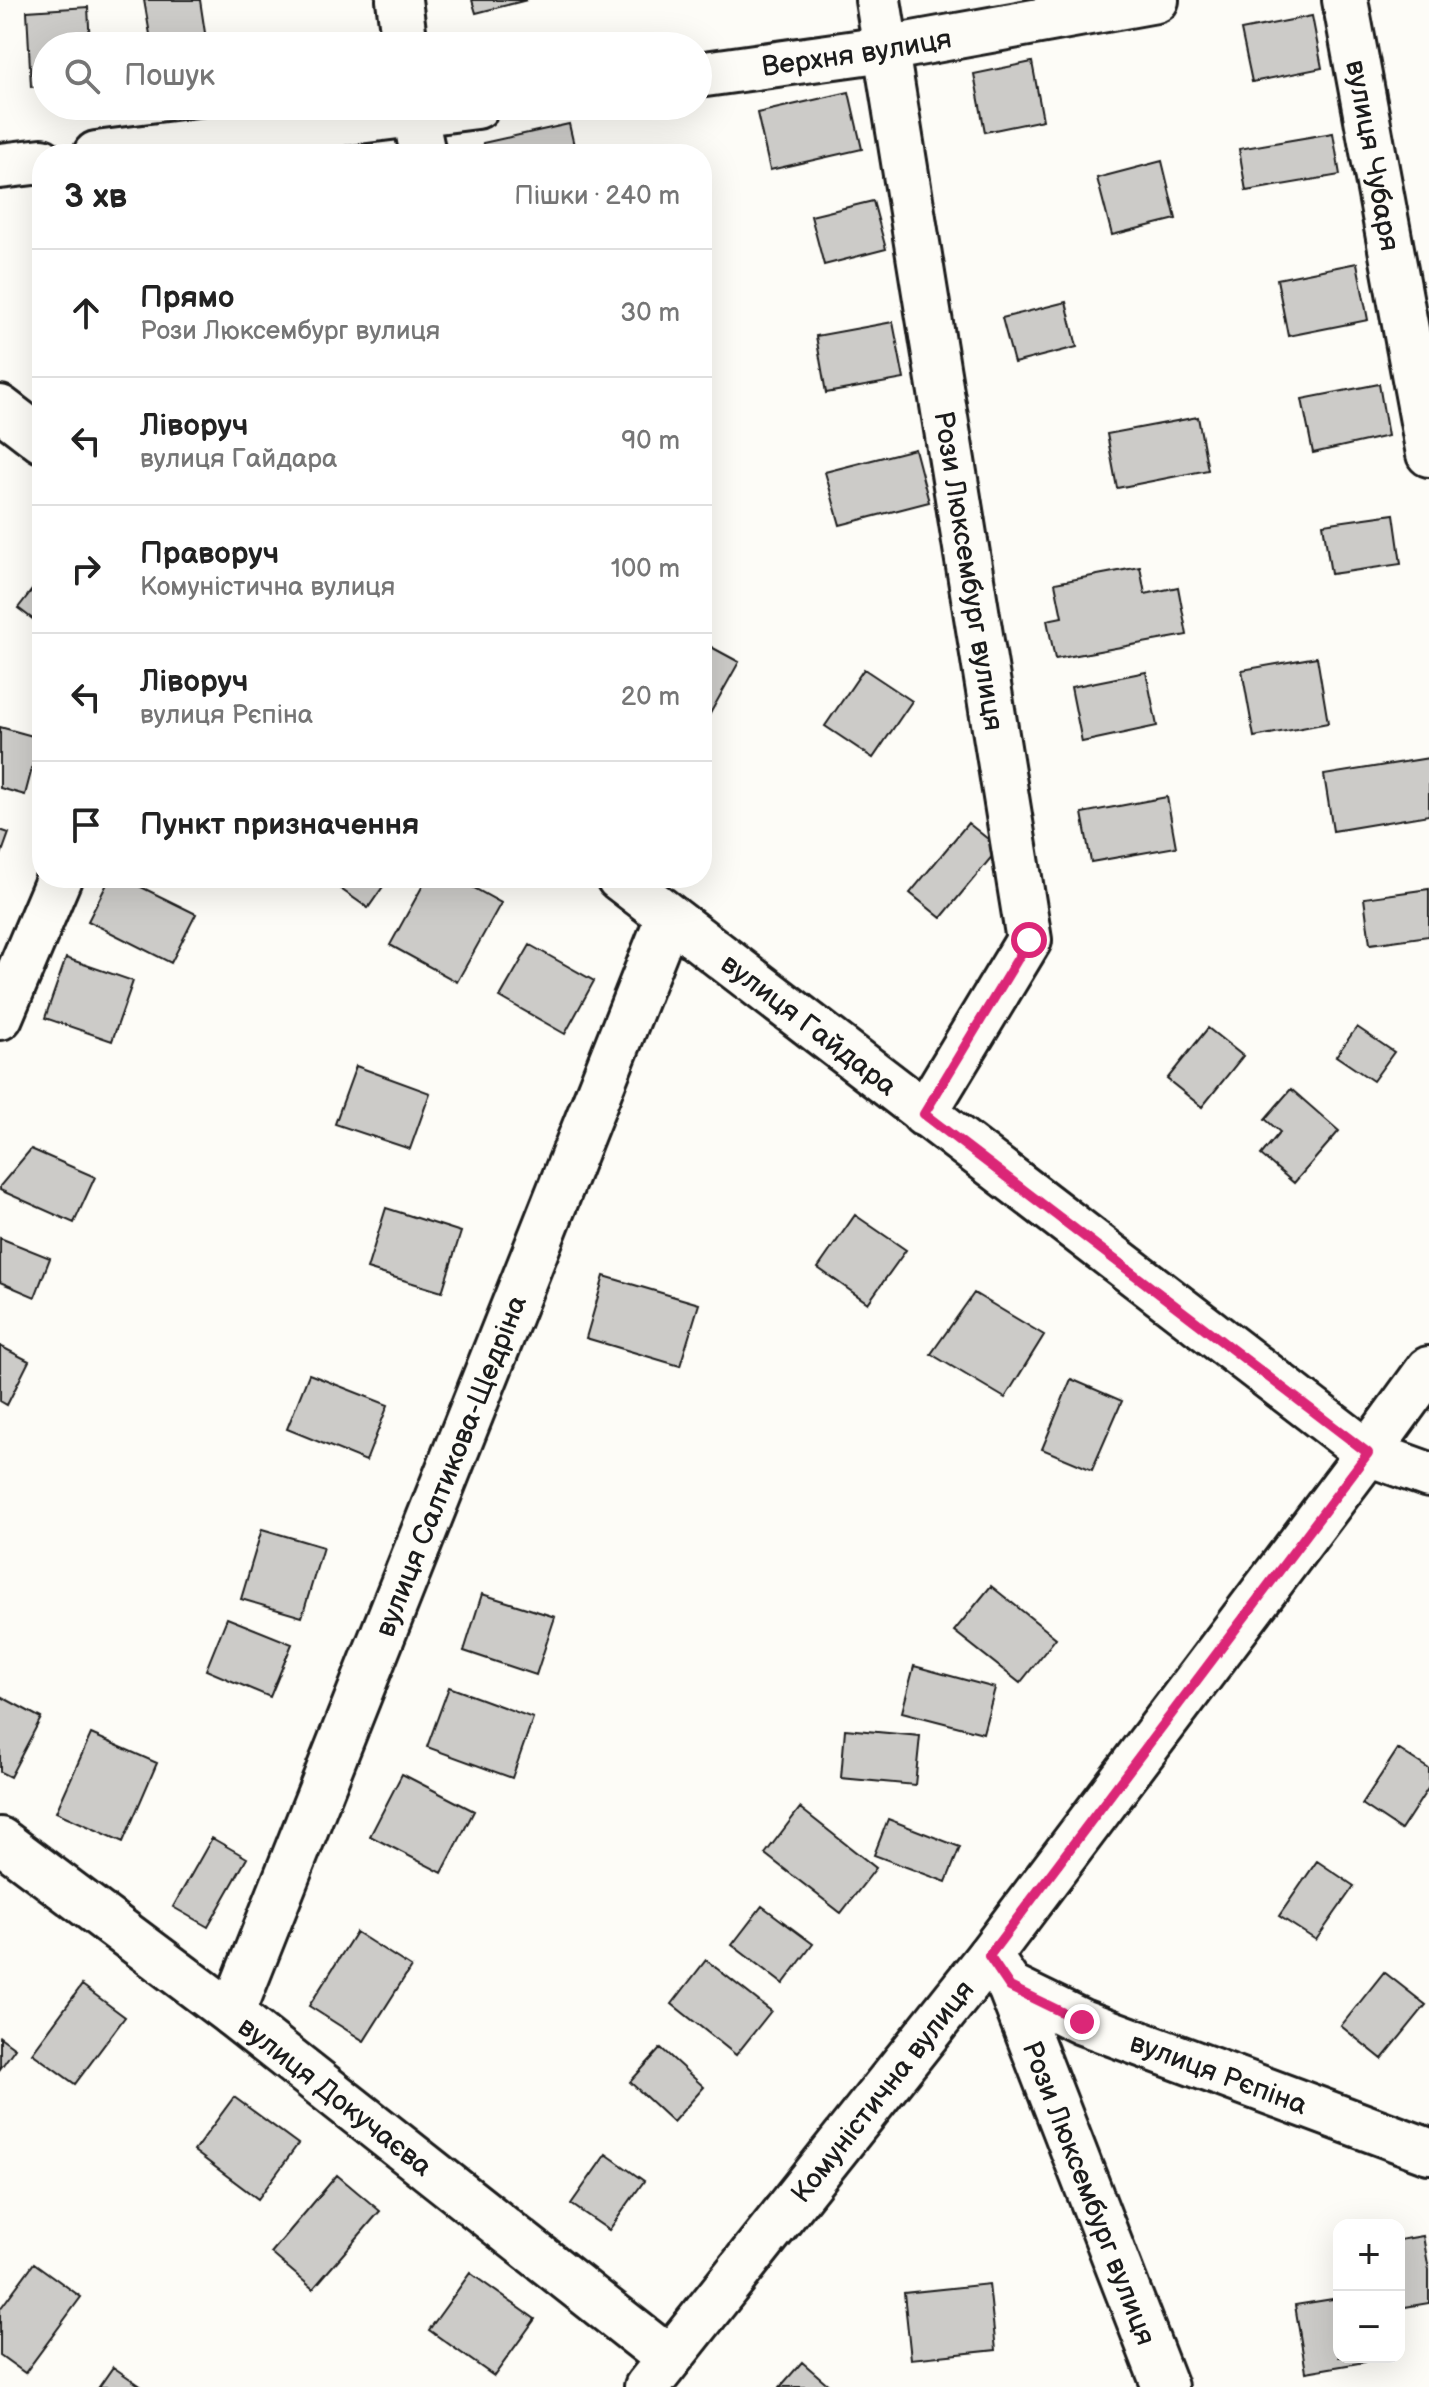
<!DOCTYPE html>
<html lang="uk">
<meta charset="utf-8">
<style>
body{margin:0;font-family:"Balsamiq Sans",sans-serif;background:#f2f2f2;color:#222}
.controls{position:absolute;right:24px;bottom:24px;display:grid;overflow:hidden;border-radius:16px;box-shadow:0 8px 32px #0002}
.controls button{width:72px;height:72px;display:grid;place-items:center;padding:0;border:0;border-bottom:2px solid #e0e0e0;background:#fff;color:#222;font:40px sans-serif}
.stop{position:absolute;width:24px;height:24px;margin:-18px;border:6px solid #db2777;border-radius:50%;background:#fff}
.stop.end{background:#db2777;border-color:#fff;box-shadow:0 2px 8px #0008}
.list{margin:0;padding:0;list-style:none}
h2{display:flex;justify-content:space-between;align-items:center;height:104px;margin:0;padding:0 32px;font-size:34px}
h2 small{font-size:26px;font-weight:400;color:#767676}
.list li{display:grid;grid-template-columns:52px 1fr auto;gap:24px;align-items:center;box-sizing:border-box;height:128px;padding:0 32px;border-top:2px solid #e0e0e0}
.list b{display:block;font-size:30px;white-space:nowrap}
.list p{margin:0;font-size:26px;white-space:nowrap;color:#767676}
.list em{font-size:26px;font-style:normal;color:#767676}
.icon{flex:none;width:44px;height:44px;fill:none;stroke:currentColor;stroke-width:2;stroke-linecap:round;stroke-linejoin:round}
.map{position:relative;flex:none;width:1429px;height:2387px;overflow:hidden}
.search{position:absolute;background:#fff;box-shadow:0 8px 32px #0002;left:32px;top:32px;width:680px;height:88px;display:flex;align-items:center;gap:20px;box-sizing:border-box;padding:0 28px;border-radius:44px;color:#767676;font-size:30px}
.panel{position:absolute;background:#fff;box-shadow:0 8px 32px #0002;left:32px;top:144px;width:680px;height:744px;border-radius:32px}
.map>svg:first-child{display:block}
.building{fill:#cccbc8;stroke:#1c1c1c;stroke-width:2}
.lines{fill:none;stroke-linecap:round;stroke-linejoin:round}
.minor-casing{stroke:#1c1c1c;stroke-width:50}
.minor{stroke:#fdfcf7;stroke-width:44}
.route{stroke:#db2777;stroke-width:10}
.labels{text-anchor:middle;stroke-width:8;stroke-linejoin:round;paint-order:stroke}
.street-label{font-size:28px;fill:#1c1c1c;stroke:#fdfcf7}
</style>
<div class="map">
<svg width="1429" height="2387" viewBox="0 0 1429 2387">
<rect width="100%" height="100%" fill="#fdfcf7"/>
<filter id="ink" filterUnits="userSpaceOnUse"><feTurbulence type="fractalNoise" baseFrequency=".0125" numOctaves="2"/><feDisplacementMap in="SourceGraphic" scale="16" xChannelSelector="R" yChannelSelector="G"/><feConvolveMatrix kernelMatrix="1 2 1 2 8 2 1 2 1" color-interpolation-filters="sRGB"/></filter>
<g filter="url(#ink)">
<path class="building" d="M144,0H200L207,46H152Z
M472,0H527L476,13Z
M88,7L90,46H46V86L31,87L27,11Z
M1312,16L1322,68L1252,82L1241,30Z
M1032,62L1043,120L985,132L974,74Z
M849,92L862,149L770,170L757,113Z
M569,124L576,154H485L483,143Z
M1333,133L1340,175L1246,191L1239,149Z
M1162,161L1176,219L1112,235L1097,178Z
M873,201L886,249L824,265L811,216Z
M1357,263L1368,320L1288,336L1277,279Z
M1066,302L1077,347L1014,363L1002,318Z
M893,322L904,379L826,393L816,336Z
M1379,384L1388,436L1313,453L1302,399Z
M1198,417L1208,470L1117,488L1107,434Z
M915,449L929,502L840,525L825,472Z
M1394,514L1401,564L1331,574L1323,524Z
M1140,567L1145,594L1178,587L1187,635L1055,659L1047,620L1062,617L1055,583Z
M42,577V626L18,608Z
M702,642L739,662L702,728Z
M1317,657L1328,723L1254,737L1242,670Z
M864,669L912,701L873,758L825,726Z
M1146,672L1157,726L1082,742L1071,687Z
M0,727L40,738L25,795L0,788Z
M1429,758V815L1333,831L1324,775Z
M1167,797L1176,847L1091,862L1082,813Z
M968,823L999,848L941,918L910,893Z
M0,830L9,833L0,858Z
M110,878H123L196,914L171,963L88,921Z
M325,878H389L368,908Z
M427,878H456L501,903L457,982L390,945Z
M1429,889V936L1370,944L1364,898Z
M530,945L594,981L565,1034L500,997Z
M66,958L133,981L112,1041L45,1018Z
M1357,1027L1394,1052L1373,1081L1336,1056Z
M1208,1028L1243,1056L1202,1107L1167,1079Z
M356,1066L430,1093L410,1149L335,1124Z
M1291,1089L1339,1131L1294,1183L1261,1155L1280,1132L1265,1119Z
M31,1149L95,1177L74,1223L0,1190V1186Z
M386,1208L461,1232L442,1292L367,1269Z
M855,1215L906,1250L868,1303L818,1268Z
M0,1238L50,1258L35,1297L0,1282Z
M604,1276L699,1304L680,1366L586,1338Z
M974,1293L1044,1335L1005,1398L931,1354Z
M0,1346L29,1361L7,1405L0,1401Z
M309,1374L388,1405L366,1461L287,1429Z
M1071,1379L1122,1401L1092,1470L1042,1449Z
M262,1529L323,1547L302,1617L241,1599Z
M991,1586L1056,1638L1020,1683L954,1631Z
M482,1594L555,1617L536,1675L464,1651Z
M227,1618L292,1644L270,1697L206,1670Z
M914,1666L995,1688L983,1733L902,1712Z
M449,1687L533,1718L512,1778L427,1747Z
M0,1696L41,1718L10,1777L0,1772Z
M845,1729L920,1736L915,1785L841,1778Z
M91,1734L157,1763L123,1842L56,1812Z
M1398,1749L1429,1769V1787L1401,1830L1362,1804Z
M402,1774L474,1811L442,1873L370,1836Z
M800,1808L876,1868L841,1913L765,1854Z
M888,1819L960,1847L946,1882L874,1855Z
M212,1838L247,1858L208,1927L173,1907Z
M1317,1861L1354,1886L1316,1940L1279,1916Z
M762,1906L813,1944L783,1984L732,1945Z
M356,1932L411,1967L364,2041L309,2006Z
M706,1960L771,2011L736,2055L672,2004Z
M1384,1972L1426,2005L1382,2059L1341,2026Z
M82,1985L125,2017L75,2084L32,2053Z
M0,2037L15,2048L0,2069Z
M661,2048L704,2087L673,2122L630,2082Z
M234,2097L298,2144L258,2199L194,2151Z
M606,2154L644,2181L609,2230L571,2204Z
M337,2175L380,2211L313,2289L271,2253Z
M1423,2236L1429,2270V2303L1399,2308V2240Z
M34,2263L81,2297L25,2373L0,2355V2309Z
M470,2273L535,2319L494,2376L429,2330Z
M989,2284L996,2350L911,2359L904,2293Z
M1339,2298V2357H1364L1365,2362L1306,2372L1295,2305Z
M802,2362L831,2387H780Z
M113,2367L142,2387H99Z"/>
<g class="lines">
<g class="minor-casing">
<g id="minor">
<path d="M399,0L405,46"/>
<path id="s1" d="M878,0L1029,940L924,1114"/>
<path id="s2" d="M1345,0L1429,454"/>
<path id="s3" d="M698,75L885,49L1156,0"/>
<path d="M413,106L423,154"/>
<path d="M96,154L477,106"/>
<path d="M0,166L42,161"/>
<path d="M0,408L42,440"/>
<path id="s4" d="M619,878L1368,1453L1429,1475"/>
<path d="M0,1017L59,878"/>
<path id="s5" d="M0,1840L232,2014L668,2358"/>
<path id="s6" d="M989,1956L1010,1987L1165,2387"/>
<path id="s7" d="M1010,1987L1082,2022L1429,2151"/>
<path id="s8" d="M232,2014L668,918"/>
<path id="s9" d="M647,2387L989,1956L1368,1453L1429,1369"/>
</g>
</g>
<use href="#minor" class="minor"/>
</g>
</g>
<g class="lines" filter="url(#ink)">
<path class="route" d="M1029,940L924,1114L1368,1453L989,1956L1010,1987L1082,2022"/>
</g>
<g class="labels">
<g class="street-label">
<text dy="10" stroke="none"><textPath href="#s3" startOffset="160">Верхня вулиця</textPath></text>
<text dy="10" stroke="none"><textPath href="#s2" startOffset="158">вулиця Чубаря</textPath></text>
<text dy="10" stroke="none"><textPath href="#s1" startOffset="578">Рози Люксембург вулиця</textPath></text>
<text dy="10" stroke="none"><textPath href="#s4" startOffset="240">вулиця Гайдара</textPath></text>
<text dy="10" stroke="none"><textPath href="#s8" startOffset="590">вулиця Салтикова-Щедріна</textPath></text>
<text dy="10" stroke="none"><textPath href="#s7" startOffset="226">вулиця Рєпіна</textPath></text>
<text dy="10" stroke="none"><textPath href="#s9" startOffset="378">Комуністична вулиця</textPath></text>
<text dy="10" stroke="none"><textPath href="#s5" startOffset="422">вулиця Докучаєва</textPath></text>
<text dy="10" stroke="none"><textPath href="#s6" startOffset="258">Рози Люксембург вулиця</textPath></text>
</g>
</g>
</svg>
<div class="controls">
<button>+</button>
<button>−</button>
</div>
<div class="stop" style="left:1029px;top:940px"></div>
<div class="stop end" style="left:1082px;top:2022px"></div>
<div class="search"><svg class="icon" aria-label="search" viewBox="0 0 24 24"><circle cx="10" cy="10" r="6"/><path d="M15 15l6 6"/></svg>Пошук</div>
<section class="panel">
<h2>3 хв<small>Пішки · 240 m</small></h2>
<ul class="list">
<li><svg class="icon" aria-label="ahead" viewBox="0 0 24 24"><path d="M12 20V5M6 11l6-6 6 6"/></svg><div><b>Прямо</b><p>Рози Люксембург вулиця</p></div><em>30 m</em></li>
<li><svg class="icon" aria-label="left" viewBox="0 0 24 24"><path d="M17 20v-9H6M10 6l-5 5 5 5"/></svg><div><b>Ліворуч</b><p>вулиця Гайдара</p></div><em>90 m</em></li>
<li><svg class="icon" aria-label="right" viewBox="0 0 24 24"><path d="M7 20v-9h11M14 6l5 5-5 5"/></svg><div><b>Праворуч</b><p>Комуністична вулиця</p></div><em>100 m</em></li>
<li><svg class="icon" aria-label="left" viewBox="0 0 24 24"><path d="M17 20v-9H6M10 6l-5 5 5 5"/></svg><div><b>Ліворуч</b><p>вулиця Рєпіна</p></div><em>20 m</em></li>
<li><svg class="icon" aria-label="arrive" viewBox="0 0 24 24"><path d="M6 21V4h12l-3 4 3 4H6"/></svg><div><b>Пункт призначення</b></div></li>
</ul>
</section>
</div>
